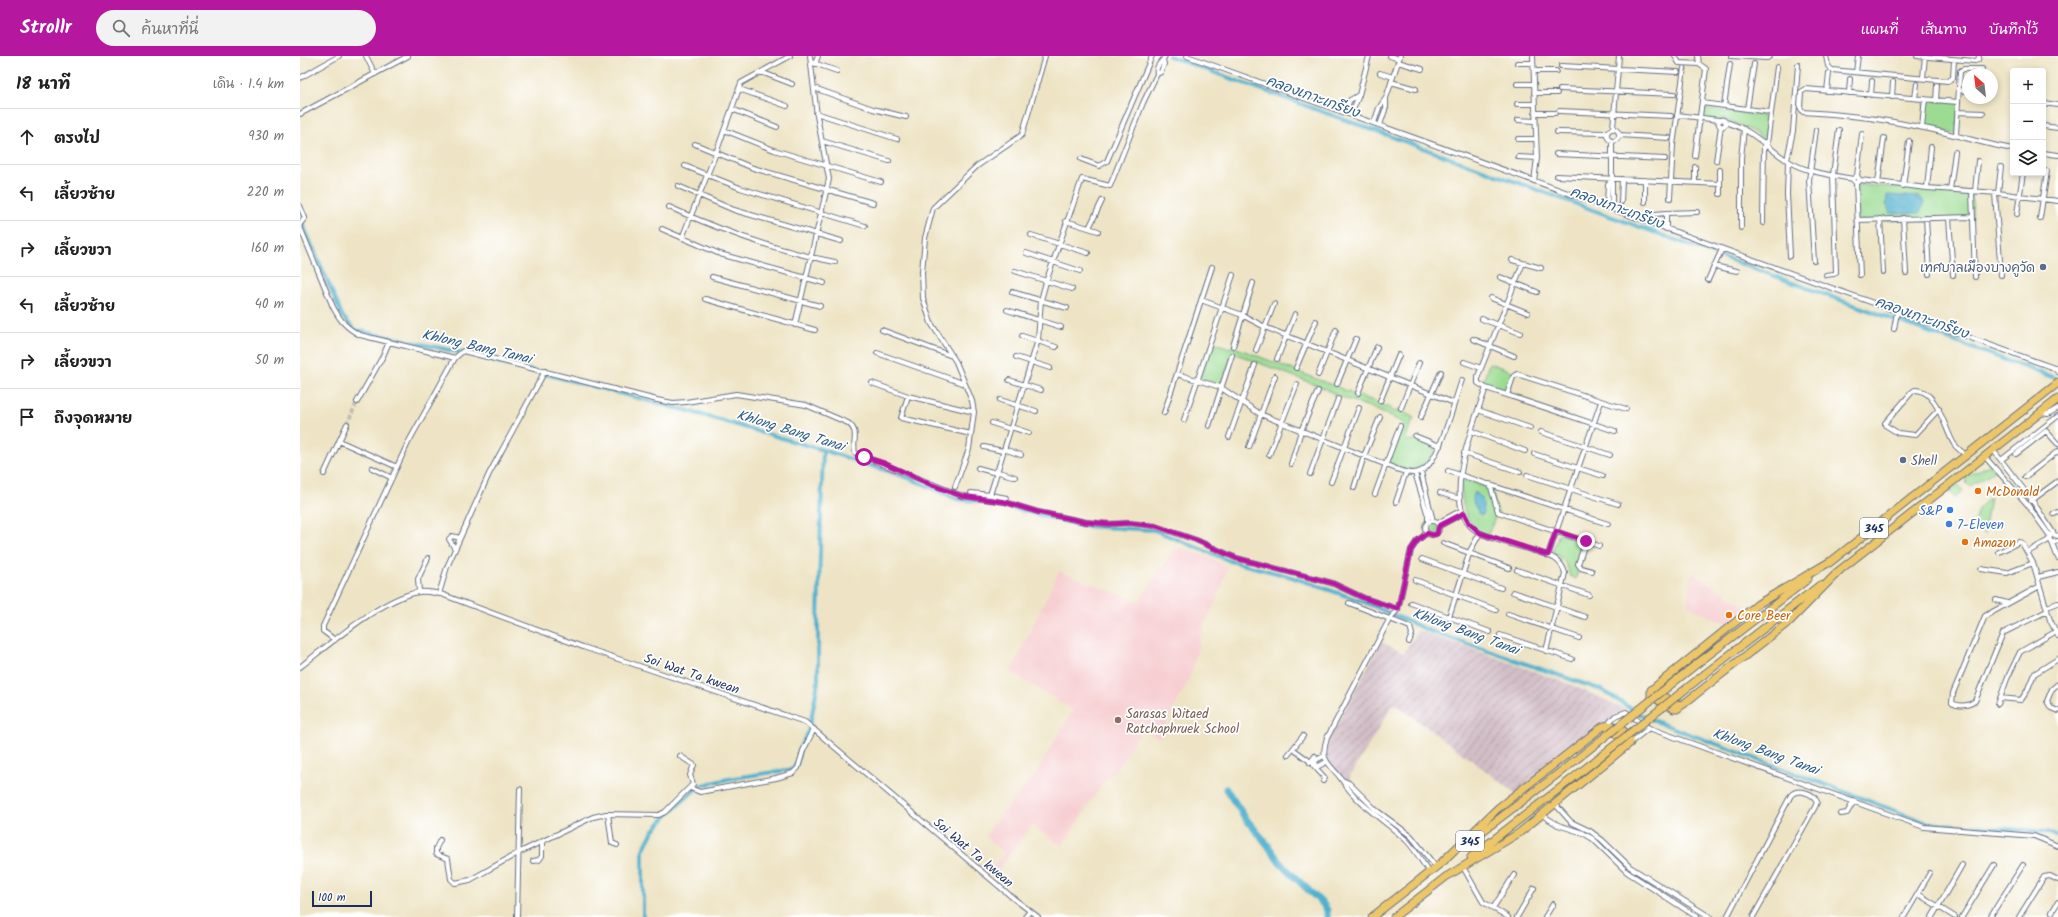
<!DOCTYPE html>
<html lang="th">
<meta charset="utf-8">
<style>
body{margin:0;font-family:Kalam,"Playpen Sans Thai",sans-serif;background:#f2f2f2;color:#222}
.controls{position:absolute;right:12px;top:12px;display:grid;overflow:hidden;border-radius:4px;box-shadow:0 2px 6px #0003}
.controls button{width:36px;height:36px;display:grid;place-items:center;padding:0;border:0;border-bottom:1px solid #e0e0e0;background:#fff;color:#222;font:20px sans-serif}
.compass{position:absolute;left:1662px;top:12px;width:36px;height:36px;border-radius:50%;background:#fff;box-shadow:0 2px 6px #0003;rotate:332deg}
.scale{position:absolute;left:12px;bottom:10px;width:60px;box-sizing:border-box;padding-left:4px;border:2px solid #1b2f5e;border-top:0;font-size:11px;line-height:14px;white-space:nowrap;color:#1b2f5e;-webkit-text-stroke:3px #fff;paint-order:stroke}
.stop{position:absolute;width:12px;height:12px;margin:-9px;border:3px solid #b5179e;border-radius:50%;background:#fff}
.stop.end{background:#b5179e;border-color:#fff;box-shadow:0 1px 4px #0008}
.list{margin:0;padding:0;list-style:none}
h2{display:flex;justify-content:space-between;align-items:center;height:52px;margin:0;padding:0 16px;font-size:17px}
h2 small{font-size:13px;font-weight:400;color:#767676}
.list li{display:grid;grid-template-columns:26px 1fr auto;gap:12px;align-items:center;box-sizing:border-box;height:56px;padding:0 16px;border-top:1px solid #e0e0e0}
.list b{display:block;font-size:15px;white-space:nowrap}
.list em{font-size:13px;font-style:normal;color:#767676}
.icon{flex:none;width:22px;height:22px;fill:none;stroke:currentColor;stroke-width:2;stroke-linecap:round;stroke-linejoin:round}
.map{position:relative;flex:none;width:1758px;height:861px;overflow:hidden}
header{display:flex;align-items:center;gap:24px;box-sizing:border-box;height:56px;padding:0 20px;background:#b5179e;color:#fff}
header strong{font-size:19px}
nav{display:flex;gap:22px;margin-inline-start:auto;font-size:14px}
.search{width:280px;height:36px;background:#f2f2f2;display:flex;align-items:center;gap:10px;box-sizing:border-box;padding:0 14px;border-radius:22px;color:#767676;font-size:15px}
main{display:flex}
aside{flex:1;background:#fff}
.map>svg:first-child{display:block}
.built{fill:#f7cfd2}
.industrial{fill:url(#industrial-furrows)}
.green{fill:#9bdc92;stroke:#5b8678}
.water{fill:url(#water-ripples);stroke:#357096}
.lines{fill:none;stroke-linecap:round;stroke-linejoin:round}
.canal{stroke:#4fb1ce;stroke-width:4}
.river{stroke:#4fb1ce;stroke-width:7}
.street-tunnel{stroke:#c4c0b0;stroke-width:4;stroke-dasharray:4 2;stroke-linecap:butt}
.street-casing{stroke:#656e82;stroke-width:6}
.primary-casing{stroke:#656e82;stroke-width:9}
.street{stroke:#fff;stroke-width:4}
.primary{stroke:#ecc669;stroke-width:7}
.primary-bridge-casing{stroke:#656e82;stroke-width:9;stroke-linecap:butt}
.primary-bridge{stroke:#ecc669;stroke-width:7}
.route{stroke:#b5179e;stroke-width:5}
.service-dot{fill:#5c6f8a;stroke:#fff;stroke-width:1.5}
.food-dot{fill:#e8710a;stroke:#fff;stroke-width:1.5}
.shop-dot{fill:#3f7fe0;stroke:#fff;stroke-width:1.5}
.education-dot{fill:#8d6e63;stroke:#fff;stroke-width:1.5}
.labels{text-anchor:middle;stroke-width:3.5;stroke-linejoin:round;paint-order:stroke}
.shield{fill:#fff;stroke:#5f6d8e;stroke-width:1}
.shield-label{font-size:12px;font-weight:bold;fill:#1b2f5e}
.service-label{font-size:13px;fill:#4e5e75;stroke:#fff;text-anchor:end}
.food-label{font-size:13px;fill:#c56008;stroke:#fff;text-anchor:start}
.shop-label{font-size:13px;fill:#366cbe;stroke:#fff;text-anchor:end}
.street-label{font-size:13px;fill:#1b2f5e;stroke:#fff}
.education-label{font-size:13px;fill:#785e54;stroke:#fff;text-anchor:start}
.water-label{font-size:14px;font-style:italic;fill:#2d5c85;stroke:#fff}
</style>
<header>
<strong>Strollr</strong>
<div class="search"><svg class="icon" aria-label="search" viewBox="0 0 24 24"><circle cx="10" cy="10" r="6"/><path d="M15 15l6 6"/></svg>ค้นหาที่นี่</div>
<nav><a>แผนที่</a><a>เส้นทาง</a><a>บันทึกไว้</a></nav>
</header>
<main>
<aside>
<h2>18 นาที<small>เดิน · 1.4 km</small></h2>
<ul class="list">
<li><svg class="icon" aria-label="ahead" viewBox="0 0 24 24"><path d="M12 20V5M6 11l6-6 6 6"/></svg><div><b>ตรงไป</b></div><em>930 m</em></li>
<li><svg class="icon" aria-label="left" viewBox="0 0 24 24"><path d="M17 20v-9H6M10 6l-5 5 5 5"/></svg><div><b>เลี้ยวซ้าย</b></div><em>220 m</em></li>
<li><svg class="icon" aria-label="right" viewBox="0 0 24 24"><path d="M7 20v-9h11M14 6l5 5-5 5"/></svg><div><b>เลี้ยวขวา</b></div><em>160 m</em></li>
<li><svg class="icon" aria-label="left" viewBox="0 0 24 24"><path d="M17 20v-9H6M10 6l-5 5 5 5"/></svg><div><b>เลี้ยวซ้าย</b></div><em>40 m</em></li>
<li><svg class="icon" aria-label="right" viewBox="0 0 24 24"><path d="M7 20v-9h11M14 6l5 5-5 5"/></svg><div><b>เลี้ยวขวา</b></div><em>50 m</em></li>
<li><svg class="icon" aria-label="arrive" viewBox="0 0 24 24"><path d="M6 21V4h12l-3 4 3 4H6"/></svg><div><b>ถึงจุดหมาย</b></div></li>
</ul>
</aside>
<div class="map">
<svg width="1758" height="861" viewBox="0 0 1758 861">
<defs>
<pattern id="industrial-furrows" width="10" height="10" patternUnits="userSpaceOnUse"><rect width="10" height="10" fill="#d2bdc6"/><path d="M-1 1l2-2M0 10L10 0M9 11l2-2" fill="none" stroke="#aa9aa4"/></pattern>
<pattern id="water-ripples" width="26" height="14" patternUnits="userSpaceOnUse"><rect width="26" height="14" fill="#4fb1ce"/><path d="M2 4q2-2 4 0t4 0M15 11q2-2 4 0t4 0" fill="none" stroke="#4190aa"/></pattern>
</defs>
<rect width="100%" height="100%" fill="#fff"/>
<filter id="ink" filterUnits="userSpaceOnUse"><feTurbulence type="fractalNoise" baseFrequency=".025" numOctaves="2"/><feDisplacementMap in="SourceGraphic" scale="8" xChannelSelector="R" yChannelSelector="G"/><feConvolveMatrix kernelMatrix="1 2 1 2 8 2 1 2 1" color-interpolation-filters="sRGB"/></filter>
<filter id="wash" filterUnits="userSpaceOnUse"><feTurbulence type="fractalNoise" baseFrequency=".012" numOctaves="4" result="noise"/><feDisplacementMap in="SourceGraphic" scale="16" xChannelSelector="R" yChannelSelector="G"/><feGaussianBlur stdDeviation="0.9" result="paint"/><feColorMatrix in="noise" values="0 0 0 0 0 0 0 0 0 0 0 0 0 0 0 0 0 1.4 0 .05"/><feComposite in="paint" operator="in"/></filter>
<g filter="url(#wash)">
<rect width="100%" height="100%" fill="#eee4c5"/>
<path class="built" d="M876,491L909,501L928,512L916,545L903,570L891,619L859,682L843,674L831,689L823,705L802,728L762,790L732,769L695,819L689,815L704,797L685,780L701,758L734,721L773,654L711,616L759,515L839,546Z
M1392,517L1446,551L1428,568L1414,563L1389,550L1388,543Z"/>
<path class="industrial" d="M1118,574L1267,627L1325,653L1308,668L1217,738L1094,647L1050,720L1049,727L1031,713L1024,700L1028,685L1081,586L1104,597Z"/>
<path class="green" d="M1625,43L1660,46L1656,78L1623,70Z
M1403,53L1468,60L1465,84L1452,75L1424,63L1418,65L1401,62Z
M1560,129L1672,136L1673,163L1558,165L1557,131Z
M913,286L930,292L932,290L1091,352V354L1096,356L1098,353L1114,362L1106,381L1107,385L1120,383L1136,390C1126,418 1113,419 1088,406L1104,367L1072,352L1038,340L1024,332L936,298L933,297L920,329L900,322Z
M1189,307L1215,316L1208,336L1183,327Z
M1688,409L1696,414L1670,430L1667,428L1665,422L1669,418L1675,417Z
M1161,423L1191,432L1199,460L1196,459L1188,479C1162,472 1162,445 1161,423Z
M1658,428L1663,435L1655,442L1649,436Z
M1690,441L1684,478L1675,469L1678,453Z
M1125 472a7 7 0 1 1 14 0a7 7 0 1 1-14 0Z
M1259,477L1284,486L1276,523L1270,520C1267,508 1264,502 1252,497Z"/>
<path class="water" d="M1587,139L1620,141L1624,146L1620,157H1590L1586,148Z
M1175,436L1182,442L1184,458L1182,459L1179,458C1175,451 1170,443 1175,436Z"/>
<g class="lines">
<path class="canal" d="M869,0L1758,323
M0,162L43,261L55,274L164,297
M190,304L392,356L523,394L609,422L657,443L697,448L782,470L854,474L930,505L992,521L1064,546L1130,575L1302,634L1344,661L1628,767L1748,776L1758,781
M343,861V794L353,775L369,757L399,730L428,723L493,713L497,707L500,692L509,674L518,626V564L523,394"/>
<path class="river" d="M926,733L946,763L967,788L980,807L1023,848L1027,854V861"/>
</g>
</g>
<g filter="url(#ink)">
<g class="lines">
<path class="street-tunnel" d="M47,368L57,346"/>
<g class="street-casing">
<path id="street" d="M66,0L75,18
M887,0L1754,312H1758
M1090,0L1099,3
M1233,0L1237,102L1234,125
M1375,0L1379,7L1399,8L1406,13L1395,100
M1398,0L1399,8
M1431,0L1467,2L1470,0
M1526,0L1528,10L1532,14L1648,25L1653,22L1654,4
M1617,0L1675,5L1678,4L1679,0
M511,6L537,15
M1098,6L1122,13
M1217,7H1233
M515,8L518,0
M1261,10L1378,16
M1234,15H1256
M461,16L492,28
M1556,16L1558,0
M1080,17L1093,21
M857,18L861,16L864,8L863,4
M0,22L39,0
M1623,22L1625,0
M1091,26L1116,33
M1217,28H1234
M514,32L573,53L606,61
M439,33L487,50
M1260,33L1374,38
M1659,34L1668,35
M1527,35L1529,17
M1234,37H1257
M1549,37L1550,23
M1059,39L1069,0
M1571,39L1572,25
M1592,41L1593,26
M1615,42L1617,28
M1086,43V51
M1636,45L1637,29
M1658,46L1506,33L1501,36L1500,51L1503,56C1544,58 1584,63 1624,72C1654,78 1683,88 1713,93
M1402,47L1470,56
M1743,47L1758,49
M1217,48H1235
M1081,49L1086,42L1100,0
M1424,50L1430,8
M432,53L477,71
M1447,53L1454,8
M1259,55L1371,60
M1657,56L1683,57
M516,57L597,83
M1044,57L1050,44L1059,39L1051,59
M1235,57H1255
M0,58L108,0
M1377,59L1419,64
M1418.5 67a3.5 3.5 0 1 1 7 0a3.5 3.5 0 1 1-7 0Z
M1218,64L1235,65
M1426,66C1453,74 1466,91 1488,105C1507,117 1532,119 1553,123
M1074,67L1079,52
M1080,69L1085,54
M1743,70L1758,72
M1622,71L1625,43
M1313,72L1319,0
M1307 79a6 6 0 1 1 12 0a6 6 0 1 1-12 0Z
M424,74L474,94L581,126
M1257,76L1307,77
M1319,79L1369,82
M1656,79L1660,15L1664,13H1682
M1218,83H1236
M522,85L589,105
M395,88L453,112L573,147
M1467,88L1477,11
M1743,97L1758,99
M1256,98L1365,103
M1218,101L1237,102
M781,103L799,110L807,105L852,0
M1487,104L1493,75L1498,9
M1416,105L1421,70
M1488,105L1487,138L1490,200
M385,110L440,132L565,170
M1257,120L1420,128
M1557,120L1562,78
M1560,124L1627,132L1698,137L1758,145
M1395,126V111
M1556,127L1560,125L1558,121H1555L1553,124L1556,127L1560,219
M1578,127L1584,82
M378,130L434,154L541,185
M1603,130L1609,85
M1627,132L1631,91
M1650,134L1655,96
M1672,135L1675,221
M1675,135L1678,105
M1695,137L1701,219
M1698,137L1701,111
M1420,138V114
M1370,142L1373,89L1384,12
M1321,146L1322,123
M1345,146V124
M0,150L5,162L0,168
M369,151C422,175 477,195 535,206
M1307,151L1308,128L1311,125
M1312,153V85
M1355,158L1366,157
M1717,158L1723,117
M1603,162L1606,217
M1626,162L1629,218
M1649,162L1653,219
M1740,162L1747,115
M1580,163L1583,216
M1557,164L1673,161
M766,165L798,175
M1463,167L1464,86
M0,171L33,251C40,264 46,272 60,279L155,302
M789,172L802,145
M1441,172V102L1444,73
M362,173L420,198L524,227
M1366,173V157L1397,156
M731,179L788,197
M382,182L416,97L441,27L490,0
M726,197L780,215
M1212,204L1241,212
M1514,205L1509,124L1516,74
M1223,207L1178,320V327L1186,332L1315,375
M1414,210L1437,215
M715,215L772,233
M1526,219L1534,218L1536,216L1533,119L1539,74
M412,221L520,250
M1200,221L1237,236
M1408,224L1422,193
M712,236L767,252
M1191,242L1228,257
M405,243L515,274
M901,244L942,259L965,271L1154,347
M707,254L761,271
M1182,263L1220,277
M495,269L529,123L517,60L510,0
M1594,273L1597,256
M582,274L652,300
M722,280L756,291
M1173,283L1214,300
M933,290L953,227
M956,294L974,248
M577,297L665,328
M716,301L750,312
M977,303L995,258
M1164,306L1181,312
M996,312L1016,265
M1754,312L1758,316
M877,318L920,331L960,358L1099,414C1107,417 1116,419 1123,414C1140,404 1154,345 1162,324
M1018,319L1036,274
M709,324L741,334
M572,327L608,340L674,356
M1037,328L1056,283
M1186,332C1175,363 1136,456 1180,477C1197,485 1220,490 1238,496C1251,500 1261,503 1265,517L1246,595
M1058,337L1077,291
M1207,339L1213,321L1217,318L1326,353
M608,340L601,362L671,378
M700,344L736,355
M1080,345L1099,299
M57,346L83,300L89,286
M1101,352L1119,307
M1639,353L1615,379L1598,377L1585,369V367L1612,336L1615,334C1637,333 1645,374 1654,388C1657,392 1662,396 1666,399
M1178,354L1230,372
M864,357L912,211
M1741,357L1748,358L1758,352
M1121,361L1141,316
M884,364L933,219
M692,367L710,373
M909,370L932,299
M711,371L729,377
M1171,375L1225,395
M1241,376L1310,399
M1115,380L1140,390
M929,381L955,309
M39,385L97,411
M684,391L703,395
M949,391L975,320
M704,393L721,399
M1693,394L1732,444L1754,478
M1164,397L1220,416
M1234,398L1303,420
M1716,398L1746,375L1758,388
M969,399L997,328
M1685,401L1727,448L1750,480
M1701,404L1758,360
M991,408L1001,375L1018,335
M72,412L92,422
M678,412L696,417
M696,415L715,421
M1148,415L1308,468
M1121,416L1133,465
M1115,417L1128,460V466
M24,418L47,368
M1010,418L1038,343
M1227,419L1318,448
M1725,421L1758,395
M1031,426L1059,352
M1190,428L1198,456L1299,490
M655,431L669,393L674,356L672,345L656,306L631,267L623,242L622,216L625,182L633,152L677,110L722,79L745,0
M1054,432L1064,400L1080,361
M671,437L690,439L738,284L741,244L746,226L782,123L810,130L843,47L857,18C855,9 862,7 865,0
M1140,437L1160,443
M1075,438L1100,370
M690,439L707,442
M1731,445L1758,425
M1096,446L1106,416
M1754,458L1758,456
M1125 472a7 7 0 1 1 14 0a7 7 0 1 1-14 0Z
M1138,467L1162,454
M1139,470L1163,457
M1127,477L1117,485L1111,494L1098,553L1089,564L1027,682C1019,706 1030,707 1042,724C1058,749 1084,764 1106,784C1115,793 1122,806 1129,816
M1758,480L1752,478L1749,482L1752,487L1758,485
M1286,485L1278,508L1281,512L1292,515
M1143,487L1209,512
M1752,487L1758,502
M155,493L149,483L152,480L160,482
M1699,496L1719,486L1722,487L1733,507L1750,564L1758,580
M1728,496L1747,485
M1248,499L1301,346
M1122,503L1201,532
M1681,513L1707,517L1733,507
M1217,514L1289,539
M1738,521L1758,516
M1115,524L1196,554
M1740,530L1685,560L1653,637L1652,647C1658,651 1669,650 1675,645L1703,577L1747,555
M119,536L118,523L128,502
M1213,536L1285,561
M139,538L147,511L189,418L245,315
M1696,544L1707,547
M1049,547L1110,571L1112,578L1109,586
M1111,547L1190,576
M1747,551L1758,547
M1208,558L1279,582
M1149,561L1170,495L1180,477
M1200,579L1272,603
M35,584L23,575V570L108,387L155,302L163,295L357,344L373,347L386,346L436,338L506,349L548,367C560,376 552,384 555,397L662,440L705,446L738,456L786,466L809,468L830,467L855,470L896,484L936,502L1032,527L1064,542L1098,553
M0,611C30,588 82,542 119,536C126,535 134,537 141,538L283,591L505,666L713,842L738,861
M1758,628L1752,633L1747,645L1751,652L1758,655
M1700,642L1721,644L1727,635L1734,618L1758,603
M1698,648L1707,623L1720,596L1755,576
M1308,668L1315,660L1326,656L1349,672L1624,771L1734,780L1758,790
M1330,687L1349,672
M993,693L1015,709
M988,699L1003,680
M1024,700L1016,704L1015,709L1019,710L1026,706
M1010,707L1015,700
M1014,710L1025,722L1023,725
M1042,724L1049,727L1076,754L1111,780L1136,811
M390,732L400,736L476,722L493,717L498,712L503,695L514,673
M1255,748L1271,766L1290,775L1302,784L1330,811L1410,861
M308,758L312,787L317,789
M1541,758L1547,757L1554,745
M1242,759L1258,769L1283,777L1293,783L1327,816L1397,861
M140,784L136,792V798L148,803L151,823L155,827L170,824L218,797L293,761L306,758L359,759L365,756L393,728L390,719L394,709L380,700
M233,805L239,804L242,800V786
M1163,811L1183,846L1208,861
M1618,838L1655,861
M1193,852L1214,819
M1752,856L1758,846
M217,861L220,733
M725,861L730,855
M1217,861L1234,832
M1245,861L1253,848
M1427,861L1491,739C1498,732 1514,737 1517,746L1515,751L1453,861
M1604,861L1630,817
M1632,861L1662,809
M1662,861L1694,809
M1690,861L1723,809
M1719,861L1744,821L1750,820L1758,824"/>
</g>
<g class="primary-casing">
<path id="primary" d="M1531,505L1458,548L1351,634V640L1374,653H1377L1490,565L1540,514
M1529,507L1758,327
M1536,517L1758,343
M1398,607L1508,523
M1406,617L1520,529
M1356,633L1357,636L1376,649L1384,648
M1308,672L1327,686
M1166,788L1268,710
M1171,801L1277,719
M1142,806L1198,752L1302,671C1312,666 1323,673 1330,681V687L1219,777L1144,822
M1072,861L1145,804
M1094,861L1147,820"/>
</g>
<use href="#street" class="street"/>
<use href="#primary" class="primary"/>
<g class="primary-bridge-casing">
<path id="primary-bridge" d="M1268,710L1398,607
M1277,719L1406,617"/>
</g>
<use href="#primary-bridge" class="primary-bridge"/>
</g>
</g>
<g class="lines" filter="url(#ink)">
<path class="route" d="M564,401L584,407L630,428L662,440L705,446L738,456L786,466L809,468L830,467L856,470L896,484L936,502L1032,527L1064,542L1098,553L1111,494L1117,485L1127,477L1132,479L1137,478L1139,470L1164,457L1169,467L1180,477L1248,499L1256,475L1286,485"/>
</g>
<g class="service-dot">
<circle cx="1743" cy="211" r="4"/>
<circle cx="1603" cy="404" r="4"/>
</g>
<g class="food-dot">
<circle cx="1678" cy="435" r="4"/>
<circle cx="1665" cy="486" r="4"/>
<circle cx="1429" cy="559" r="4"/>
</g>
<g class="shop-dot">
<circle cx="1650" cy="454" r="4"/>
<circle cx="1649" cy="468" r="4"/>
</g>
<circle class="education-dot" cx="818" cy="664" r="4"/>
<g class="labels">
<g class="shield">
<rect x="1560" y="462" width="28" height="20" rx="3"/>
<rect x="1156" y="775" width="28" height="20" rx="3"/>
</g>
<g class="shield-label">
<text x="1574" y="476">345</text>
<text x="1170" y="789">345</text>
</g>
<g class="service-label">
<text x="1735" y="216">เทศบาลเมืองบางคูวัด</text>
<text x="1611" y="409" text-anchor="start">Shell</text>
</g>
<g class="food-label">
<text x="1686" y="440">McDonald</text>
<text x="1673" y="491">Amazon</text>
<text x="1437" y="564">Core Beer</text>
</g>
<g class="shop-label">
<text x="1642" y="459">S&amp;P</text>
<text x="1657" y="473" text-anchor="start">7-Eleven</text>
</g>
<g class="street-label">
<text transform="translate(392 617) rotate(19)" y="5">Soi Wat Ta kwean</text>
<text transform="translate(674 796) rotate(40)" y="5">Soi Wat Ta kwean</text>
</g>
<g class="education-label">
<text x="826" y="662">Sarasas Witaed<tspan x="826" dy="15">Ratchaphruek School</tspan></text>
</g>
<g class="water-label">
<text transform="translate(1013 40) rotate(20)" y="5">คลองเกาะเกรียง</text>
<text transform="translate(1317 151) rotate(20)" y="5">คลองเกาะเกรียง</text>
<text transform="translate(1622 261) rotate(20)" y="5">คลองเกาะเกรียง</text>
<text transform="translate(177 290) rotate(13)" y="5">Khlong Bang Tanai</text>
<text transform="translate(491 374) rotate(17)" y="5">Khlong Bang Tanai</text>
<text transform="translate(1166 575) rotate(20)" y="5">Khlong Bang Tanai</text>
<text transform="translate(1466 695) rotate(20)" y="5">Khlong Bang Tanai</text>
</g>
</g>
</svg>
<div class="controls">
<button>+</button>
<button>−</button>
<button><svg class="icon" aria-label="layers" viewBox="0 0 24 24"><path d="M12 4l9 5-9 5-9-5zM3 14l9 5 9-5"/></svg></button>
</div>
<svg class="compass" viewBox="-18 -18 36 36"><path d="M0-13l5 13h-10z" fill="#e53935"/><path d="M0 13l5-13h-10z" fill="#767676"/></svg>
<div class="scale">100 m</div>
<div class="stop" style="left:564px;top:401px"></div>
<div class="stop end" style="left:1286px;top:485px"></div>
</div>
</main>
